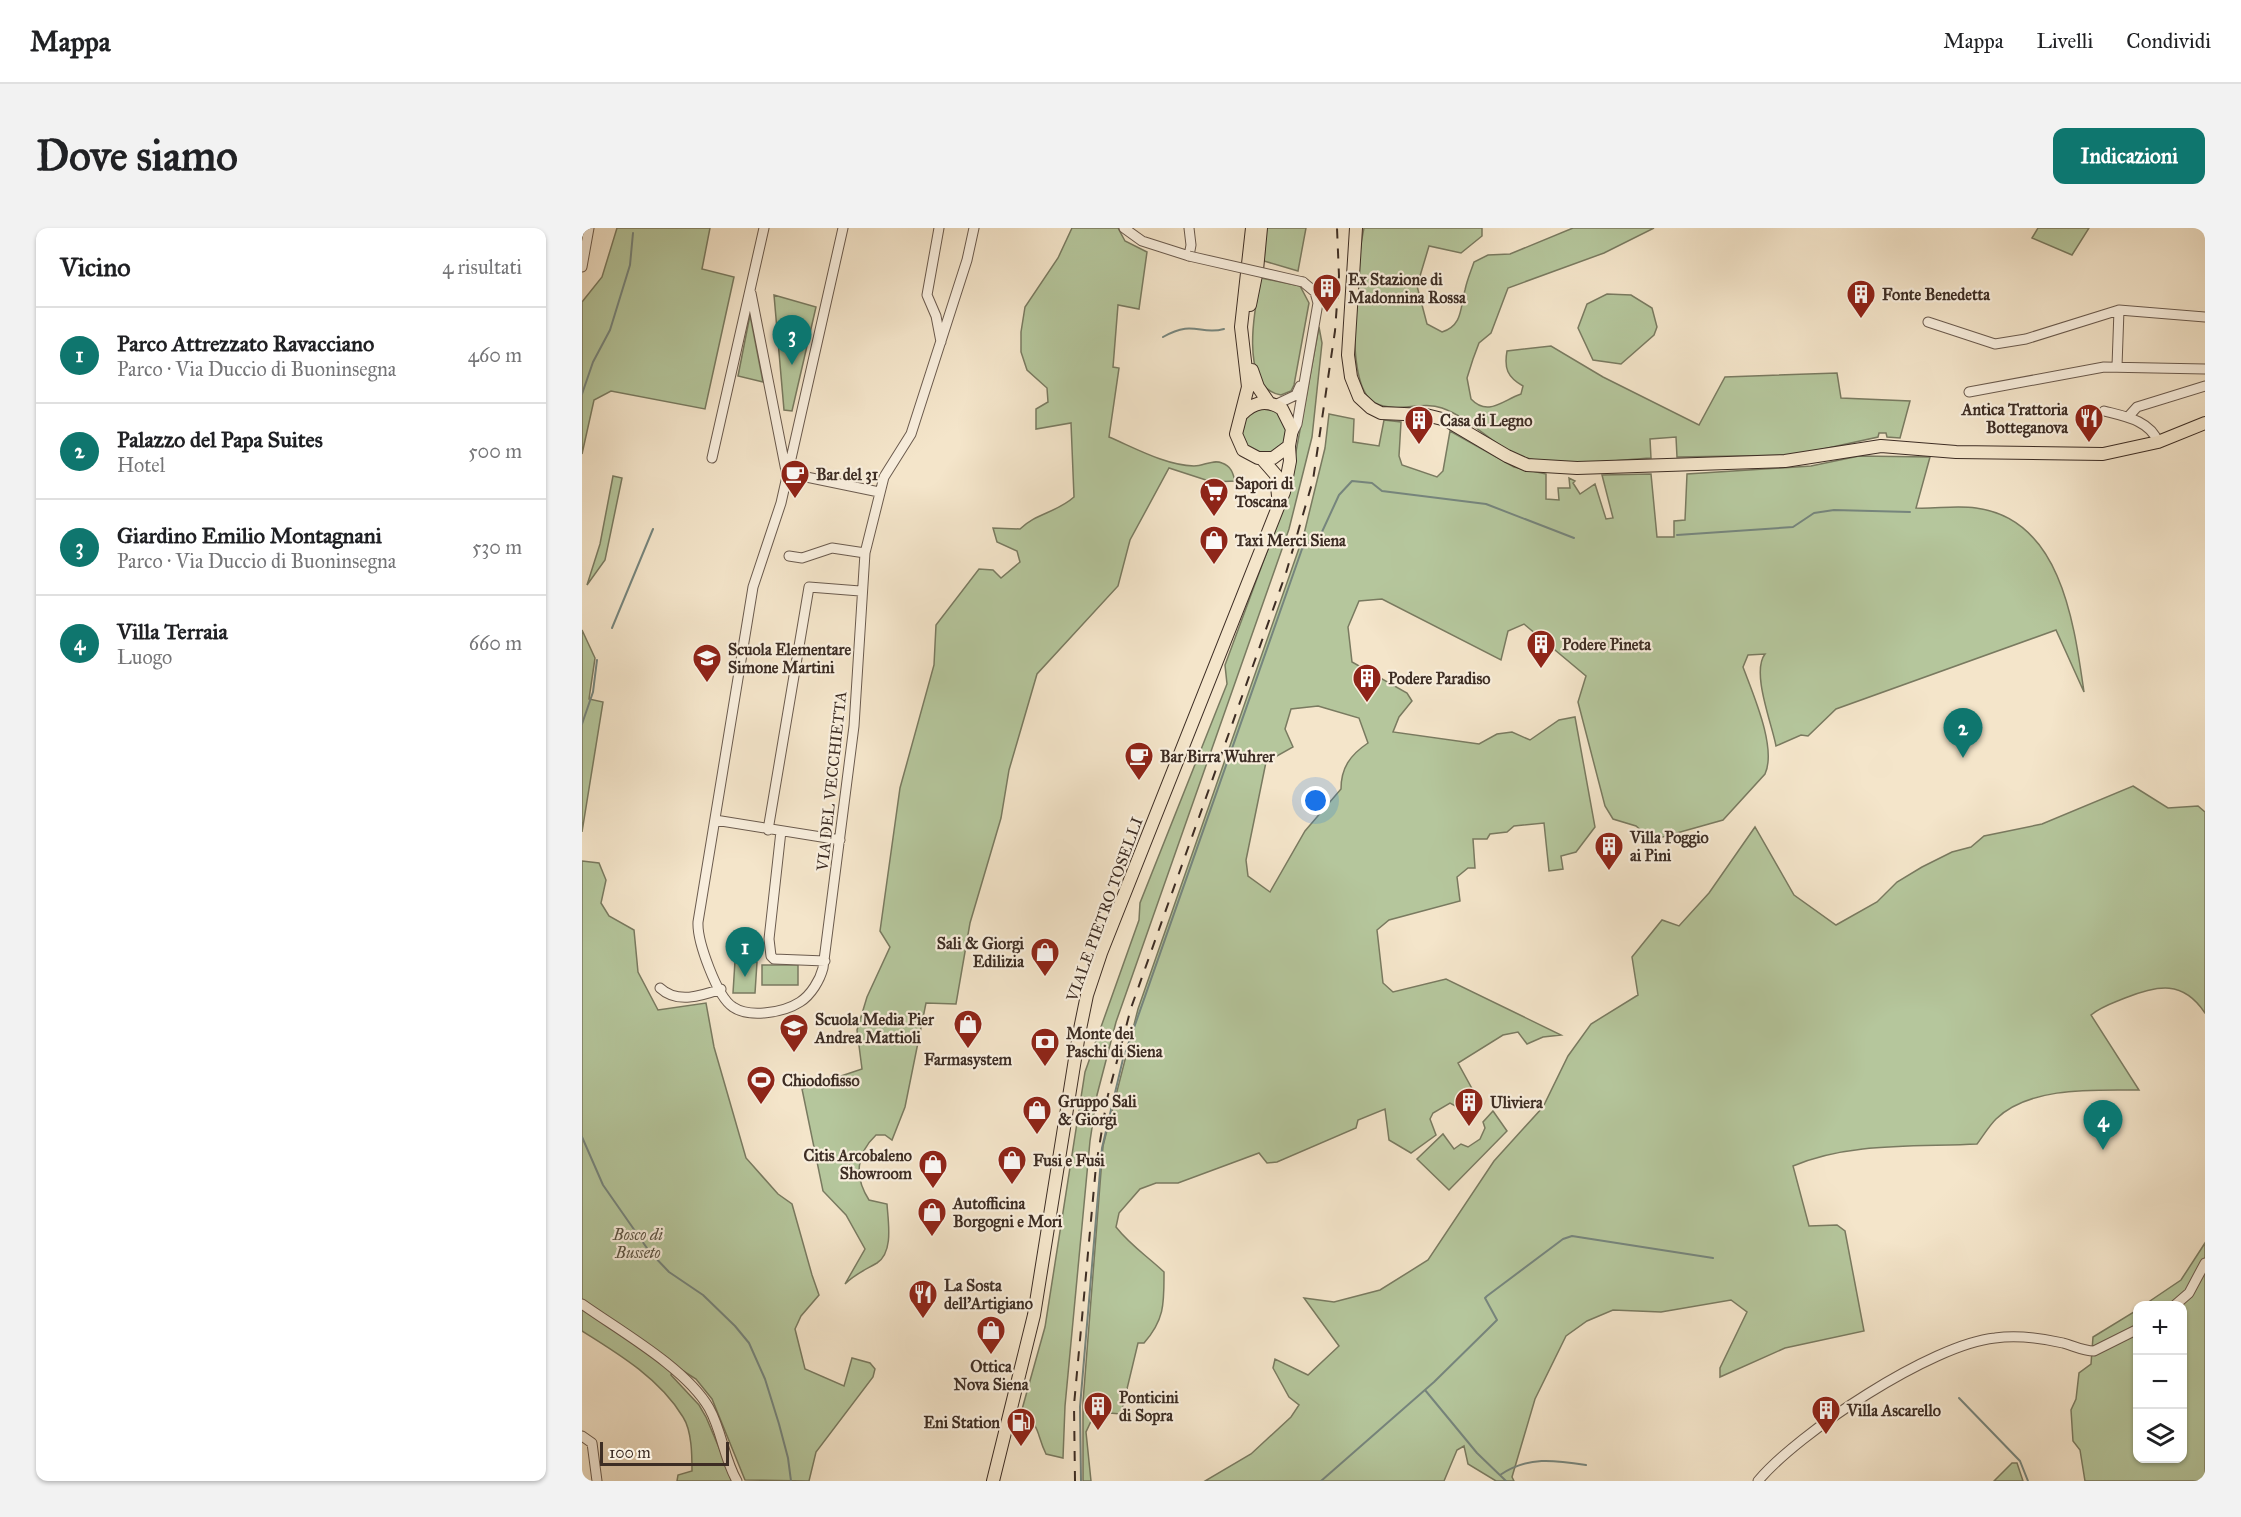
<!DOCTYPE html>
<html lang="it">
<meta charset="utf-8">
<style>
body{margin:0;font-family:"IM FELL Great Primer",serif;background:#f2f2f2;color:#202124}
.controls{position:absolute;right:18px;bottom:18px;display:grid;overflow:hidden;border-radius:12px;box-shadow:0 2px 4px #0004}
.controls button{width:54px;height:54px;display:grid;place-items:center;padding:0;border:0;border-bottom:2px solid #e0e0e0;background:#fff;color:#202124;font:30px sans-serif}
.scale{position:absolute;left:18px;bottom:15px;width:129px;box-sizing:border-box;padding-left:6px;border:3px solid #3d2d24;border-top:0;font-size:16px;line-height:21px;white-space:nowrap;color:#3d2d24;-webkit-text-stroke:4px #f8eedd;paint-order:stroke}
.you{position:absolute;left:734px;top:573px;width:21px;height:21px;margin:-15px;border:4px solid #fff;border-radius:50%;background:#1a73e8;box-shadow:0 0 0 9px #1a73e833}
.badge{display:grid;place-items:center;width:39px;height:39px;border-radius:50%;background:#0f766e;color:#fff;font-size:20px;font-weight:700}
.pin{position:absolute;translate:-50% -50px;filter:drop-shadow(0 2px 3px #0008)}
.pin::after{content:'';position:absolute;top:32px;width:21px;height:18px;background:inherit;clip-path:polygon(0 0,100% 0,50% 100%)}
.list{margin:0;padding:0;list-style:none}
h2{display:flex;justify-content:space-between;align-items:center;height:78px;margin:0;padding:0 24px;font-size:26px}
h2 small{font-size:20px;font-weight:400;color:#757577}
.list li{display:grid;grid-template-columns:39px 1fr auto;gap:18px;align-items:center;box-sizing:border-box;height:96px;padding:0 24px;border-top:2px solid #e0e0e0}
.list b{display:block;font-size:22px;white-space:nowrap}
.list p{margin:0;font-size:20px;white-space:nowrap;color:#757577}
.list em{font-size:20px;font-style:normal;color:#757577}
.icon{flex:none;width:33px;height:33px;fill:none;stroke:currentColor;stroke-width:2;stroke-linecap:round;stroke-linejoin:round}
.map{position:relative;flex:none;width:1623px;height:1253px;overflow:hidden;border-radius:12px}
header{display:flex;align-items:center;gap:36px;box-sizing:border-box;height:84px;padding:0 30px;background:#fff;border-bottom:2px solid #e0e0e0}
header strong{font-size:28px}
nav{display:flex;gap:33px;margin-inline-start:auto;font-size:21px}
.intro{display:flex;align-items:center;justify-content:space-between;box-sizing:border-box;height:144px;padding:0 36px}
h1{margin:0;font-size:42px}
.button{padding:15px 27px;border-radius:12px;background:#0f766e;color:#fff;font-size:21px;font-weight:700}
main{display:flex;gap:36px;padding:0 36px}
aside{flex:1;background:#fff;border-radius:12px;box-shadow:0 2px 4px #0004}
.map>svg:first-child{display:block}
.green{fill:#b5c69c;stroke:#797a60;stroke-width:1.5;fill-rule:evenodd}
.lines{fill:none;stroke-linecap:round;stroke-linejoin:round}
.stream{stroke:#76857d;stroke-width:2}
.minor-casing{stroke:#6b5b4e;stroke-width:11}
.major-casing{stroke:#3d2d24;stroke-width:14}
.minor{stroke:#f8eedd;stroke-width:9}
.major{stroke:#f4e5ca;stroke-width:12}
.rail{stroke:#3d2d24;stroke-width:2;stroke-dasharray:10 10;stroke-linecap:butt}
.minor-bridge-casing{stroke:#6b5b4e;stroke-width:11;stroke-linecap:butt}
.minor-bridge{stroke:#f8eedd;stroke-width:9}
.labels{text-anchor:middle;stroke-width:4.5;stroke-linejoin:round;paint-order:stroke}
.poi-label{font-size:16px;font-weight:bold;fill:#3d2d24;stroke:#f8eedd;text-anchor:start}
.street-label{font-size:16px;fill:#3d2d24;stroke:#f8eedd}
.park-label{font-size:16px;font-style:italic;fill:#5b5342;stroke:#f8eedd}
</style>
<header>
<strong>Mappa</strong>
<nav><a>Mappa</a><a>Livelli</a><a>Condividi</a></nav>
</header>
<div class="intro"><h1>Dove siamo</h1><a class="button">Indicazioni</a></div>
<main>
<aside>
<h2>Vicino<small>4 risultati</small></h2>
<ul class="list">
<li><span class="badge">1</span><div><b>Parco Attrezzato Ravacciano</b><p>Parco · Via Duccio di Buoninsegna</p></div><em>460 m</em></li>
<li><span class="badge">2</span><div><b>Palazzo del Papa Suites</b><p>Hotel</p></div><em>500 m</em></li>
<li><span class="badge">3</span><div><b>Giardino Emilio Montagnani</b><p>Parco · Via Duccio di Buoninsegna</p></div><em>530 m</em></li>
<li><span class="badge">4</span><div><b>Villa Terraia</b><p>Luogo</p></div><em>660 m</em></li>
</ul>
</aside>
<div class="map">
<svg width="1623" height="1253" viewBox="0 0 1623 1253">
<rect width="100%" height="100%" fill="#f4e5ca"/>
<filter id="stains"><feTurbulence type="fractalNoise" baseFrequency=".00333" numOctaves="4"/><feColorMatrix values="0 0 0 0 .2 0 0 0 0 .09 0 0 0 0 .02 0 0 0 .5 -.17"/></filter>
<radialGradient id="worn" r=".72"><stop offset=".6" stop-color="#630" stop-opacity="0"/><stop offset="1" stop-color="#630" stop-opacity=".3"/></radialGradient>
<path class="green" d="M35,0H128L120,41L152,49L123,181L29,163L12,172L0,226V74L20,49Z
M490,0H536L543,13L565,24L557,81L536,77L531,139L537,140L527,209C553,220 583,237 612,238C622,238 631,231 640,235C649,238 651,245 653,253L630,254L587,240L548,312L536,358L455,446L427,542L419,590L388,695L374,776L344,775L323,879L310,912L303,907H294C274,926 272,949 287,972L305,976C306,993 312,1024 295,1035C283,1042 273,1046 263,1056L283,1021L264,987L241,963L220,861L280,841L275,802L285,769L308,719L298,703L318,560L352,437L354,397L397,341L411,342L419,350L438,334L435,323L415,314L411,300L438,301C454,285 474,285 492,269L489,195L454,201V181L466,174L465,160L445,142L439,124V104L443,79L476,30Z
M684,0H724L716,43L682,33Z
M782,0H900V8L879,25L847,18L835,58L845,96L860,104C881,97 878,80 883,62C885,52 889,43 892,34L906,27L928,26L991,0H1072L1022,25L926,60L909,105L897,115L891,131L885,150L889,171C906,189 921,172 939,166L941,158C925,149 922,140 925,123L969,118L1021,149L1117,197L1143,149L1255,145L1259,170L1328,173L1318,210L1305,209L1304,205H1297L1296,209L1214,227L1095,229L1094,209L1068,211L1069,230C1030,232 969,242 933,226C907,214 888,190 860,180C839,172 815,186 793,175C760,158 775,32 782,0Z
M1456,0H1507L1490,27L1450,10Z
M679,50L718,58L727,75L712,157L709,163L699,167C656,160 673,78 679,50Z
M1025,66L1049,67L1070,80L1075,99L1072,107L1039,136L1011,132L996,100L1005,76Z
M192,67L234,79L210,183L202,182Z
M168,87L181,154L156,148Z
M737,99L740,115L730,209L707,301L534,794L515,867L508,913L483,1178L481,1230L464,1226C454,1206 459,1197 439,1185L463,1099L503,844L557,692L558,675L645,456L643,437L706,267Z
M659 203a23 23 0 1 1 46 0a23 23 0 1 1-46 0Z
M747,186L772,191L771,214L797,218L802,192L819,194L817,228L820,237L855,249L861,243L868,203L932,239L964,246V271L977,272L976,260H988L987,250L993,253L991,255L998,266L1013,256L1024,291L1031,290L1020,247L1069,246L1075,309H1092V293L1103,292L1105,246L1229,238L1277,228L1348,229L1334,280C1353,281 1374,277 1394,280C1479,291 1492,395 1502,464L1474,402L1254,481L1226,508L1219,507L1194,518C1190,496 1169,444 1183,426L1166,427L1161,439C1171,466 1195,520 1183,546L1141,592L1070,612L1054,598L1031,591L1023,578L996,474L1004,448L942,396L926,403L919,432L800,371L777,373L766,399L770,434L825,465L830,473L817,489L811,504L897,516L915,506L930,504L948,512L977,492L993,489L1013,599L994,624L979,628L981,641L967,643L962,595L932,598L925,604L908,606L905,611H891L893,640H886L875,649L878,673L807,692L795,702L801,755L811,764L864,751L979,807L961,809L945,816L936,804L921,807L876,835L894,868L881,882L868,875L851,885L848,891L854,907L829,925L807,912L803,881L776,892L774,900L695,934L685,935L677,925L596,955H574L558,961L537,985L534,999C548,1017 565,1028 582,1044C582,1075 583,1091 562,1115H556L539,1186L527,1185L525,1190L511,1189L504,1204L509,1253H501V1174L521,918L556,781L722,306L743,220ZM736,478L777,490L786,515C768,527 759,540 759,561L723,603L688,664L666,648L664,632L684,534L711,519L703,501L709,481Z
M31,248L40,250L23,332L5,357L18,316Z
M0,402L13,430L7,471L21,474L0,604Z
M1551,558L1586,580L1616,578L1623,584V785C1601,752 1576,757 1543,770C1531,775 1520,778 1509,787L1557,862C1514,862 1448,858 1414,891C1407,898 1401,908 1395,916C1334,919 1267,914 1211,938L1227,998L1255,997L1263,1003L1282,1103L1203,1120L1138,1149V1140L1165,1084L1149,1072L1079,1084L1031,1082L1005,1093L984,1108L953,1171L930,1249L932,1253H914L886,1236L882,1218L875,1222L862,1253H623L669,1226L709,1189L717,1177L707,1169L691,1140L693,1131L726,1147L757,1118L722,1070L752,1074L798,1062L846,1032L912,933L961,879L986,828L1009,796L1056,767L1050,729L1080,692L1097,698L1127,665L1173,599L1212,667L1254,697L1295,674L1315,654L1340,639L1370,624L1389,619L1402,608L1460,596Z
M0,633L17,635L24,652L19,675L27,688L52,702L56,744L76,782L124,775L132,819L164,930L196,966L210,976L230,1047L237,1067L219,1088L213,1101L223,1141L262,1158L270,1130L288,1135L293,1141L291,1149L234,1224L227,1253L163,1252L130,1171L114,1151L92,1137L89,1147L117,1177L124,1189L151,1253H95L96,1247L110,1243C110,1228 110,1203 101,1189C78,1151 37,1126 0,1103Z
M153,733L175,734L173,765H151Z
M180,737H216V757H180Z
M911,883L925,903L867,962L835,931L861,906L872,921L879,916L886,919L898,911L903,900L901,894Z
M1623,1015V1253H1503L1498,1222L1491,1213L1489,1182L1494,1171L1497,1145L1509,1136L1511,1109L1555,1082L1556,1230H1600V1078L1562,1077L1599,1052Z
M1430,1235H1435L1441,1253H1412Z"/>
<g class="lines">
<path class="stream" d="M581,109C612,91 618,108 642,101
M0,166L11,134L28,102L48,37L51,5
M1095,307L1211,299L1232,285L1252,282L1328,284
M30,400L71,301
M0,496L11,464L15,432
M0,909L21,957L67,1023L87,1044L121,1067L153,1098L167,1115L183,1151L197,1196L206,1230L209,1253
M843,1162L895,1225L924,1253
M1377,1170L1438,1233L1446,1253
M918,1247C946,1228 972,1232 1004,1237
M499,1253L498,1179L520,920L541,831L720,321L739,306L757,267L770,253L790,255L800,263L904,276L992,310
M739,1253L852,1154L910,1097L915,1092L903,1070L905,1068L981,1011L990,1008L1131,1030"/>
<g class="minor-casing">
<path id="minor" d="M261,0L199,275L171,359L116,694C115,713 135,769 151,779C167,790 201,785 218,774C229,767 238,752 241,740L272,498L283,325L302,249L329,206L385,32L392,0
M357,0L345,67L354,88L359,114
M542,0L560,13L607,28L609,17L607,0
M0,39L7,0
M169,65L204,243
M1346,94L1413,116L1444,111L1537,82L1623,89
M1535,138L1537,82
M1387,164L1522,139L1623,141
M693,177L714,167L718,158
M1522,183C1541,188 1568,192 1576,214
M1546,189L1555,179L1623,158
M711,204L715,196L736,75L733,64L721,54
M130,230L182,0
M205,245L297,264
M207,328L220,330L250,320L283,325
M133,592L258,612
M186,602L227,359L278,363
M199,603L187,711L189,728L192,731L243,733
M78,760C95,776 119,768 139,761
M0,1076C38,1103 104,1140 127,1180C140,1203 142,1231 155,1253
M1592,1078L1607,1065L1623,1035
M0,1208L10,1215L15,1253
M1176,1253C1216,1205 1350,1116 1413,1110C1435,1107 1459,1110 1481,1115C1492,1118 1501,1123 1512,1123L1556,1101"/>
</g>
<g class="major-casing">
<path id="major" d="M774,0L766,127L769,149L777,169L789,180L799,185L844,187L864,192L925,228L945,237L995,240L1203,233L1299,218L1374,224L1521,226L1576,214L1623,195
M668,77L675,42L679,0
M670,142L676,159L687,175
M660,186C672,174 685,171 700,181L710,201L707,218L691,230H676L661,222L654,206L666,159L659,99L670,0
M680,231L694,247L696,268
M411,1253L452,1087L497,806L505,767L519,725L702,264L708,233L707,218"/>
</g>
<use href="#minor" class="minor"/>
<use href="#major" class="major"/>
<path class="rail" d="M493,1253L492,1177L514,938L525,871L549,780L704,345L731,252L753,103L757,48L755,0"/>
<g class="minor-bridge-casing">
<path id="minor-bridge" d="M607,28L721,54"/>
</g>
<use href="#minor-bridge" class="minor-bridge"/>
</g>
<defs>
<g id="building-pin" transform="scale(1.5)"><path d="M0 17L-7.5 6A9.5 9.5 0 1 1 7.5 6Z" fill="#8f2418" stroke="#f8eedd"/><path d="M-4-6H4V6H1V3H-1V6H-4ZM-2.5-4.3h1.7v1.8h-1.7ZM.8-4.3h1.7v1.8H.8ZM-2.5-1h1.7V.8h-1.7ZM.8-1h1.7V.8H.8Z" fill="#fff"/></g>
<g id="restaurant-pin" transform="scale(1.5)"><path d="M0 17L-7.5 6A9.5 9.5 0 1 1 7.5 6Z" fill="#8f2418" stroke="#f8eedd"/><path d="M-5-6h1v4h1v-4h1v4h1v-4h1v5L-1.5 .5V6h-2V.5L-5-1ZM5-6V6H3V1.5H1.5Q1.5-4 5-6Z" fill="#fff"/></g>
<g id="cafe-pin" transform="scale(1.5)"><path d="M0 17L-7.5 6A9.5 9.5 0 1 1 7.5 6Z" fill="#8f2418" stroke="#f8eedd"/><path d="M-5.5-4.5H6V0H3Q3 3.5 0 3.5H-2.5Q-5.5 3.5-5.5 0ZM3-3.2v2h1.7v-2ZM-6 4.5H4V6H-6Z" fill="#fff"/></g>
<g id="supermarket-pin" transform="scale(1.5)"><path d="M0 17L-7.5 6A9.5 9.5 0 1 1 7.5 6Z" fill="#8f2418" stroke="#f8eedd"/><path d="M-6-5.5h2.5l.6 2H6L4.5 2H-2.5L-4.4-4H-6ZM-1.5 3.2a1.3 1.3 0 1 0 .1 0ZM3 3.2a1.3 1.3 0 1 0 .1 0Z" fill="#fff"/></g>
<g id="shop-pin" transform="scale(1.5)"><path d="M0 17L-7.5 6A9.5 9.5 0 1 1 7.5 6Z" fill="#8f2418" stroke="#f8eedd"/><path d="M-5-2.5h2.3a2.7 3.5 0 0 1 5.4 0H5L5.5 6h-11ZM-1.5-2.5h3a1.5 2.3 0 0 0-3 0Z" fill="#fff"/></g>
<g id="school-pin" transform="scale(1.5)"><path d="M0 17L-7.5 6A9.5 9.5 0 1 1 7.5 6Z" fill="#8f2418" stroke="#f8eedd"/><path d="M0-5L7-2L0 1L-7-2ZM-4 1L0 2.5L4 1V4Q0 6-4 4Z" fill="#fff"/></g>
<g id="bank-pin" transform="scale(1.5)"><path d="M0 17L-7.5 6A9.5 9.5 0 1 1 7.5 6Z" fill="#8f2418" stroke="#f8eedd"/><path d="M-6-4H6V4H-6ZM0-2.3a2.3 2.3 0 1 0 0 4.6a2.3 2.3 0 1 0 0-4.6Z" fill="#fff"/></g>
<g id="stadium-pin" transform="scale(1.5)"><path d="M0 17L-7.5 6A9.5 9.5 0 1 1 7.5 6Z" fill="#8f2418" stroke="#f8eedd"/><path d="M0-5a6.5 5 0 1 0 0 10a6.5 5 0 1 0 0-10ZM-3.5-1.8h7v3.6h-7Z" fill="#fff"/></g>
<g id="fuel-pin" transform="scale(1.5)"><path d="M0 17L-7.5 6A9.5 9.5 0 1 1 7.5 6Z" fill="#8f2418" stroke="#f8eedd"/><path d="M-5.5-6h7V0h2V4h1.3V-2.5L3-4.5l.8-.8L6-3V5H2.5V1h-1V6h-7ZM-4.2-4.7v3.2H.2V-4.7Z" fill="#fff"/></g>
</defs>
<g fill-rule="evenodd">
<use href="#building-pin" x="745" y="60"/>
<use href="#building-pin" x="1279" y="66"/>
<use href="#restaurant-pin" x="1507" y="190"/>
<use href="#building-pin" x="837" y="192"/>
<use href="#cafe-pin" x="213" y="246"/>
<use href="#supermarket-pin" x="632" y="264"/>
<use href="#shop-pin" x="632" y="312"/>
<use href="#building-pin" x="959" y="416"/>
<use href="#school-pin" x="125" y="430"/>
<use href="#building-pin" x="785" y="450"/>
<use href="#cafe-pin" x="557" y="528"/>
<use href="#building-pin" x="1027" y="618"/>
<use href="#shop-pin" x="463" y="724"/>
<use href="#shop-pin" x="386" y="796"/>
<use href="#school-pin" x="212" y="800"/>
<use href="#bank-pin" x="463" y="814"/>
<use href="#stadium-pin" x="179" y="852"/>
<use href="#building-pin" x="887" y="874"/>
<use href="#shop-pin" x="455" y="882"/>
<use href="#shop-pin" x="430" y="932"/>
<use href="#shop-pin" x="351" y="936"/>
<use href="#shop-pin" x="350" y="984"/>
<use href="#restaurant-pin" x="341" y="1066"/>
<use href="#shop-pin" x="409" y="1102"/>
<use href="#building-pin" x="516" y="1178"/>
<use href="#building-pin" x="1244" y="1182"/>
<use href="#fuel-pin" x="439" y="1194"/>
</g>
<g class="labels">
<g class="poi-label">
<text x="766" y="57">Ex Stazione di<tspan x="766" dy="18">Madonnina Rossa</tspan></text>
<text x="1300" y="72">Fonte Benedetta</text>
<text x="1486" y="187" text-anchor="end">Antica Trattoria<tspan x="1486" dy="18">Botteganova</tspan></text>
<text x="858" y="198">Casa di Legno</text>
<text x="234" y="252">Bar del 31</text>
<text x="653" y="261">Sapori di<tspan x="653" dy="18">Toscana</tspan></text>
<text x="653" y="318">Taxi Merci Siena</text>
<text x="980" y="422">Podere Pineta</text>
<text x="146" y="427">Scuola Elementare<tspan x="146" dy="18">Simone Martini</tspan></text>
<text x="806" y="456">Podere Paradiso</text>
<text x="578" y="534">Bar Birra Wuhrer</text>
<text x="1048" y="615">Villa Poggio<tspan x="1048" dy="18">ai Pini</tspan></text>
<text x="442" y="721" text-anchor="end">Sali &amp; Giorgi<tspan x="442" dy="18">Edilizia</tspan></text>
<text x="233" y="797">Scuola Media Pier<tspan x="233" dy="18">Andrea Mattioli</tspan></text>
<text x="484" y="811">Monte dei<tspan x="484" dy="18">Paschi di Siena</tspan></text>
<text x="386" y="837" text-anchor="middle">Farmasystem</text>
<text x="200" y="858">Chiodofisso</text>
<text x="476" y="879">Gruppo Sali<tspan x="476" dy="18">&amp; Giorgi</tspan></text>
<text x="908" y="880">Uliviera</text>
<text x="330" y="933" text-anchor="end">Citis Arcobaleno<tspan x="330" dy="18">Showroom</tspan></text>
<text x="451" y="938">Fusi e Fusi</text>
<text x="371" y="981">Autofficina<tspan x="371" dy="18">Borgogni e Mori</tspan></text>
<text x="362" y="1063">La Sosta<tspan x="362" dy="18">dell'Artigiano</tspan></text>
<text x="409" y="1144" text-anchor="middle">Ottica<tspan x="409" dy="18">Nova Siena</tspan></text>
<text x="537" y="1175">Ponticini<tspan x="537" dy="18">di Sopra</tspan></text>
<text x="1265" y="1188">Villa Ascarello</text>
<text x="418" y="1200" text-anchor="end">Eni Station</text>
</g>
<g class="street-label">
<text transform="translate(249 553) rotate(-84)" y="6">VIA DEL VECCHIETTA</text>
<text transform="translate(522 681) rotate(-70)" y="6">VIALE PIETRO TOSELLI</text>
</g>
<g class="park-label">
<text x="56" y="1012">Bosco di<tspan x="56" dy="18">Busseto</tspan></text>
</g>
</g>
<rect width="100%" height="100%" filter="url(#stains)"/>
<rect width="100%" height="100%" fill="url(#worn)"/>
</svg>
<div class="controls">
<button>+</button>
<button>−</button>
<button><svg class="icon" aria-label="layers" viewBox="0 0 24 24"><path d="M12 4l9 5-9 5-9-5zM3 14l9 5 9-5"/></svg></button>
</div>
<div class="scale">100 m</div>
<div class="you"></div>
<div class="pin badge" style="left:163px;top:749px">1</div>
<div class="pin badge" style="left:1381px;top:530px">2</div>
<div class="pin badge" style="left:210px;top:137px">3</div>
<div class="pin badge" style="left:1521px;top:922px">4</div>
</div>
</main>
